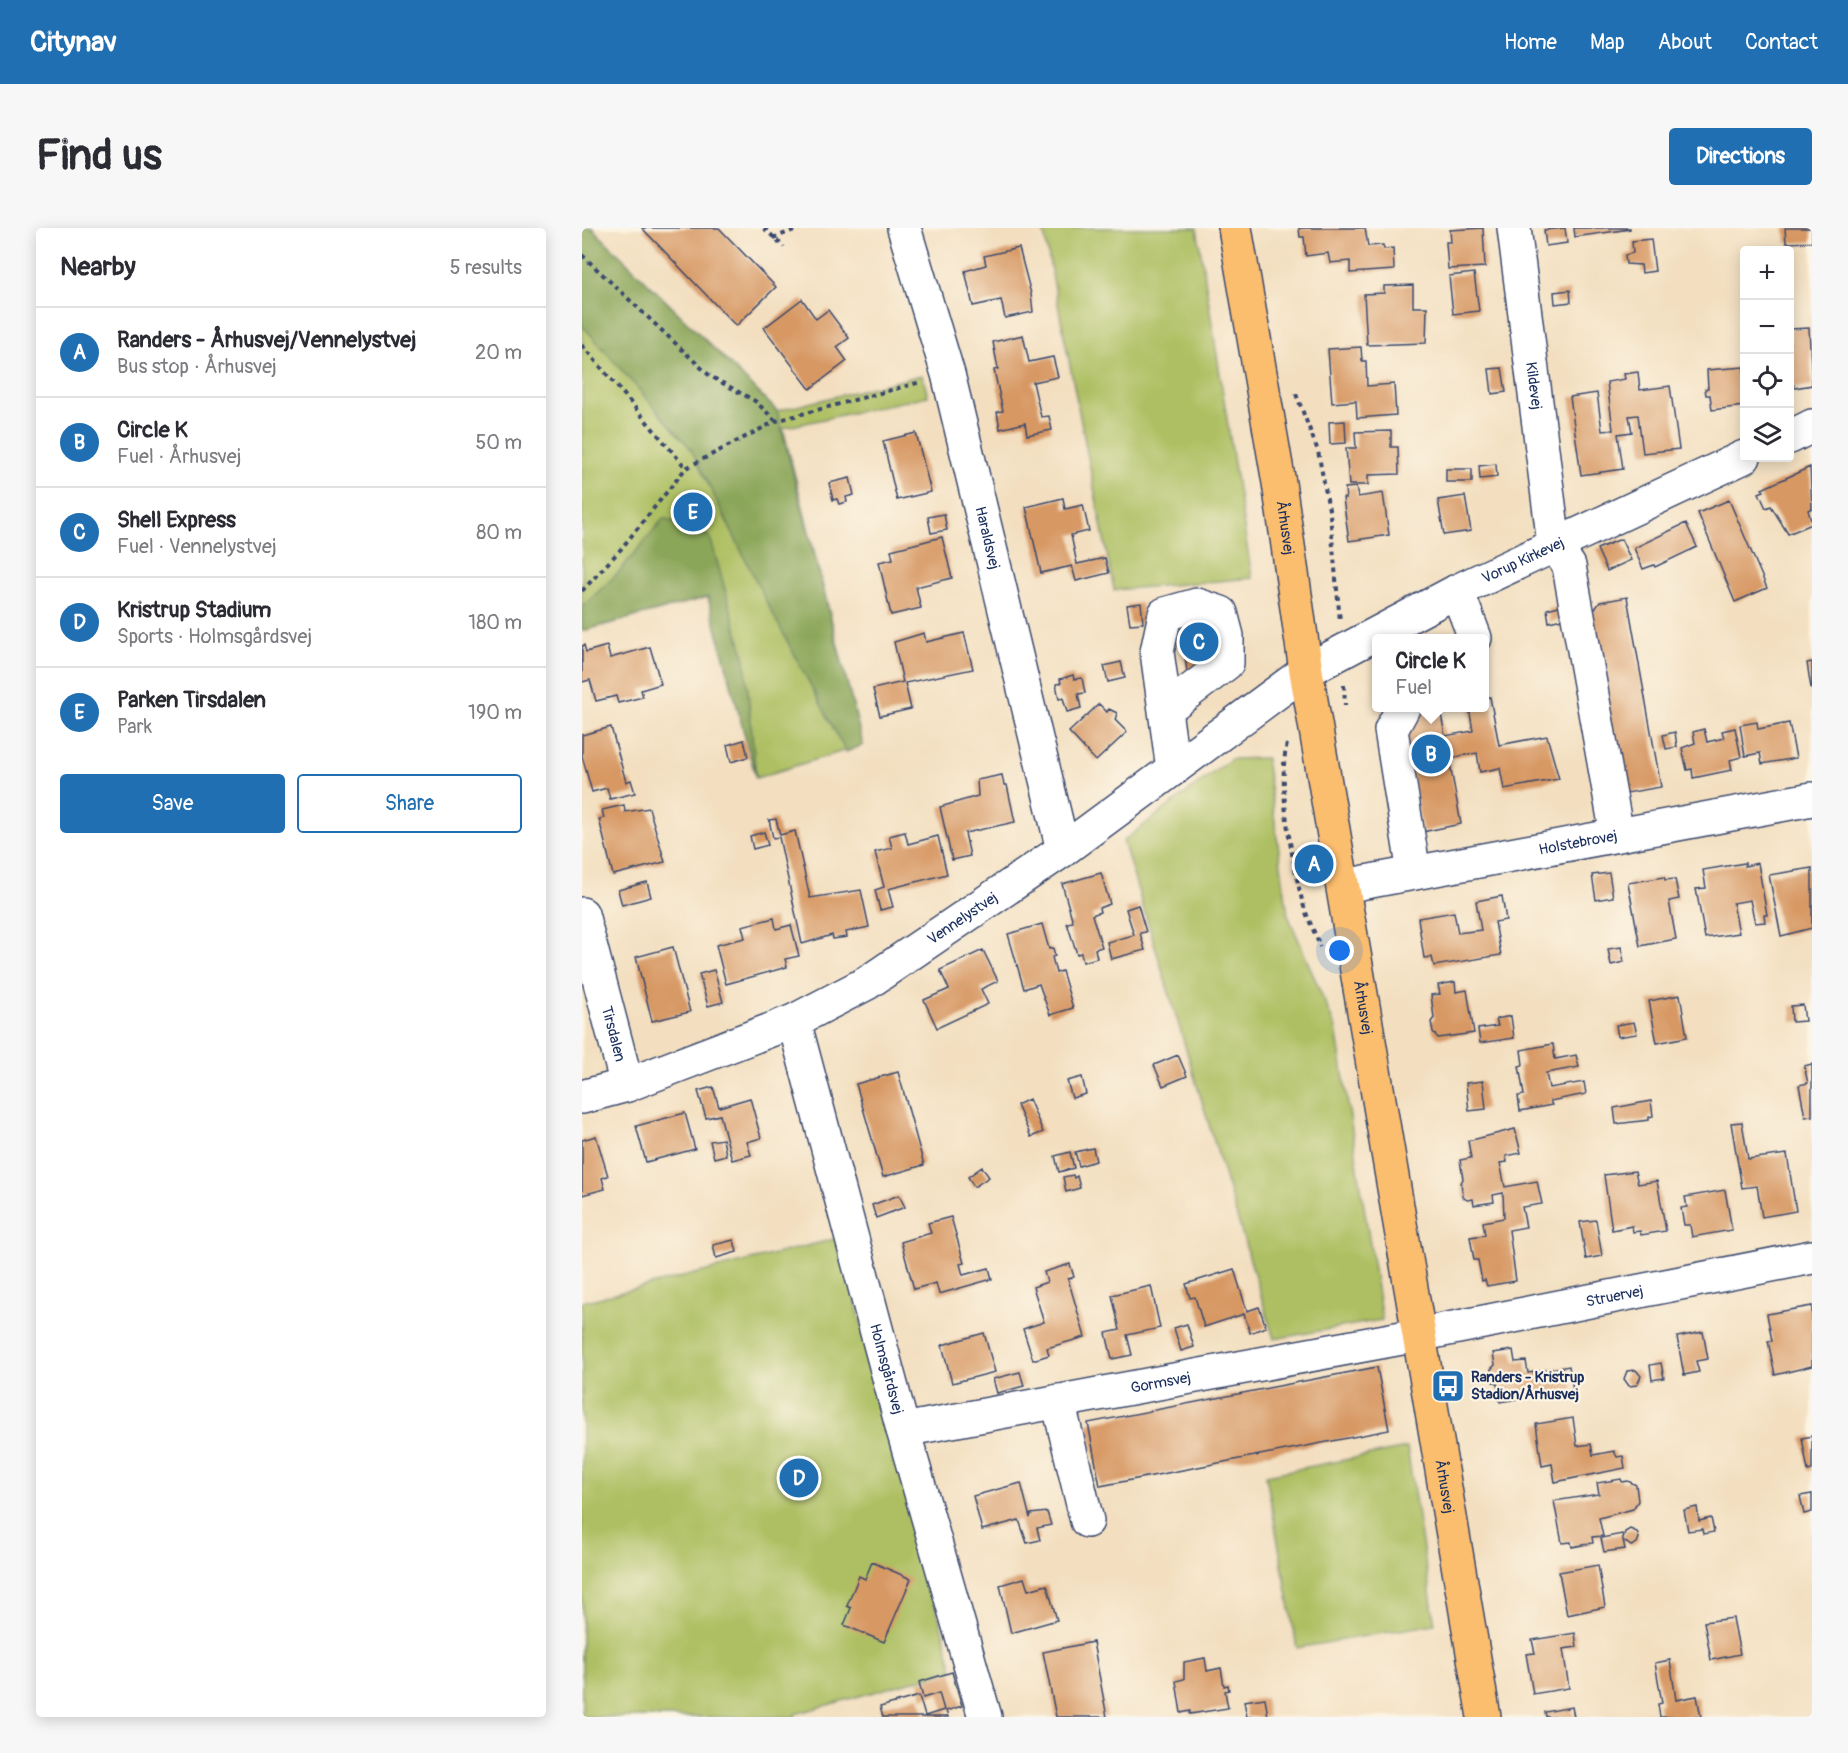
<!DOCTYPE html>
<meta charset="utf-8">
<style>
body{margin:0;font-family:Pangolin,sans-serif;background:#f7f7f7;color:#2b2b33}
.controls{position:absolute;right:18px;top:18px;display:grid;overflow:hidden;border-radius:6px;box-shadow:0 3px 15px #0003}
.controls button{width:54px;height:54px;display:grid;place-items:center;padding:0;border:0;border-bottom:2px solid #e1e1e2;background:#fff;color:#2b2b33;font:30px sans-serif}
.you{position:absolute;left:758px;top:723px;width:21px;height:21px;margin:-15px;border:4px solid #fff;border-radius:50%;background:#1a73e8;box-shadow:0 0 0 9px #1a73e833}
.badge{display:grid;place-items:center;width:39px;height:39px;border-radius:50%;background:#1f6fb2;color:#fff;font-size:20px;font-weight:700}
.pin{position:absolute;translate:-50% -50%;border:3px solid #fff;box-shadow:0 2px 6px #0006}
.popup{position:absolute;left:790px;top:406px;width:117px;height:78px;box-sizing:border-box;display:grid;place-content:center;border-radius:6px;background:#fff;filter:drop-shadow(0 2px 4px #0005);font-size:20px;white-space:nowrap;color:#7c7c81}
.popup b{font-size:22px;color:#2b2b33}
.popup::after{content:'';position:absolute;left:50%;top:100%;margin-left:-12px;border:12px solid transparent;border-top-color:#fff}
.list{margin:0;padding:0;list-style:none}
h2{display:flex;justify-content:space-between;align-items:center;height:78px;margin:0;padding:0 24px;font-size:26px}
h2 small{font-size:20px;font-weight:400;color:#7c7c81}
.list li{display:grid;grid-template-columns:39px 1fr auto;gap:18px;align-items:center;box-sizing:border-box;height:90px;padding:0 24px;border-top:2px solid #e1e1e2}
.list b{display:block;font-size:22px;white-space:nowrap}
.list p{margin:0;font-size:20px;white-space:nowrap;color:#7c7c81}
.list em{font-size:20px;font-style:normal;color:#7c7c81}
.actions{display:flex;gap:12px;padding:18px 24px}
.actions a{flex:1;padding:14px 0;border:2px solid #1f6fb2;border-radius:6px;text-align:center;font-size:21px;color:#1f6fb2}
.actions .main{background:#1f6fb2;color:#fff}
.icon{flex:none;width:33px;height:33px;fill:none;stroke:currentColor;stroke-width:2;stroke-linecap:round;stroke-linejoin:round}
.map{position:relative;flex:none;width:1230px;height:1489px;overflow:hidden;border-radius:6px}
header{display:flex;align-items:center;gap:36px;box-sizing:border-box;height:84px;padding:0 30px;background:#1f6fb2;color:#fff}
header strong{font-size:28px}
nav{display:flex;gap:33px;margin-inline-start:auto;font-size:21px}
.intro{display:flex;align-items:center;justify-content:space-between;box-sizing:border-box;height:144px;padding:0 36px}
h1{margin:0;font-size:42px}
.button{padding:15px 27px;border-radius:6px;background:#1f6fb2;color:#fff;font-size:21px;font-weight:700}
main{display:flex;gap:36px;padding:0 36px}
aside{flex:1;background:#fff;border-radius:6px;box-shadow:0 3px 15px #0003}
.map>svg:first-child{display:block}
.green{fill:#adbf62;stroke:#647760;stroke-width:1.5}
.forest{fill:#8aa658;stroke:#526a5b;stroke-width:1.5}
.building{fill:#d79864}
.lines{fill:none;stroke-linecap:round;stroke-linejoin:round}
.minor-casing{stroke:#3b496d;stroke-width:36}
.major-casing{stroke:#3b496d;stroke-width:36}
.path{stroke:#3b496d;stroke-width:4;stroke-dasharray:4.5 4.5;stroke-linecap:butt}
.minor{stroke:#fff;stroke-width:33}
.major{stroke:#fbbd6e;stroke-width:33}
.labels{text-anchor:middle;stroke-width:4.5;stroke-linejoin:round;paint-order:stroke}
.street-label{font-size:15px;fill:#1b2f5e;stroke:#fcf5e5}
.poi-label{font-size:15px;font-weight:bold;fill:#1b2f5e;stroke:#fcf5e5;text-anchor:start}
</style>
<header>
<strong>Citynav</strong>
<nav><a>Home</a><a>Map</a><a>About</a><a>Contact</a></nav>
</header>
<div class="intro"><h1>Find us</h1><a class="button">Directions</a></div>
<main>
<aside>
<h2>Nearby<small>5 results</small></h2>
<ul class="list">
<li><span class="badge">A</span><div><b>Randers - Århusvej/Vennelystvej</b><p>Bus stop · Århusvej</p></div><em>20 m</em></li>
<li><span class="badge">B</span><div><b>Circle K</b><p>Fuel · Århusvej</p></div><em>50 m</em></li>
<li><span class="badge">C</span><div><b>Shell Express</b><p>Fuel · Vennelystvej</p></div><em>80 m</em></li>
<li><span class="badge">D</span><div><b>Kristrup Stadium</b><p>Sports · Holmsgårdsvej</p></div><em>180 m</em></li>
<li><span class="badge">E</span><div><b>Parken Tirsdalen</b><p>Park</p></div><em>190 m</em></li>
</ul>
<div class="actions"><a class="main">Save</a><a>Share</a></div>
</aside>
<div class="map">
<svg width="1230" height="1489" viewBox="0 0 1230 1489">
<rect width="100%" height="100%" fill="#fcf5e5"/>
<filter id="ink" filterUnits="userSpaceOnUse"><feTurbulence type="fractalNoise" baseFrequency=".0167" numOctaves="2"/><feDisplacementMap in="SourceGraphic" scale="12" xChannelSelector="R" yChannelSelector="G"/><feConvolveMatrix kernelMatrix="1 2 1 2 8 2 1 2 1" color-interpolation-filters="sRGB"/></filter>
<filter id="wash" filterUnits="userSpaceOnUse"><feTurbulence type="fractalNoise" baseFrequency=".008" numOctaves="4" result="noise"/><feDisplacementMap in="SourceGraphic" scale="24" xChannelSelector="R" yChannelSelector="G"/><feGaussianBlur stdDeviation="1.35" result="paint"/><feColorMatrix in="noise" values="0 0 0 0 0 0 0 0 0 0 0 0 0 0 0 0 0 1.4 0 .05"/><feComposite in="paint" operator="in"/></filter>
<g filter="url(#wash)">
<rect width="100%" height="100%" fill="#f3dfc0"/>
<path class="green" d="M0,0H10L195,183L340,147L346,168L201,200L281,517L174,550L126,369L0,403Z
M461,0H615L670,350L532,362Z
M684,530L706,687L754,801L800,1092L692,1111L541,613L649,531Z
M257,1010L371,1442L213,1486V1489H0V1074Z
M825,1220L853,1396L715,1420L684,1247Z"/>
<path class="forest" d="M0,0H10L195,183L281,517L264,524L185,375L109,221L0,97Z
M82,290L128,309L163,431L174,550L126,369L0,403V379L37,344Z"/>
<g id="blocks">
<path class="building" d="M60,0H137L194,59L154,98Z
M717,0H783L786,18L801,17L802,21L811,20L812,42L768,45V33L748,35L746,25L724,28L722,9H718Z
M901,0L903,39L866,41L864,14H869L868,2Z
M983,0L985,15L964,18L962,2Z
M992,0H1048V1L993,9Z
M1203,0H1230V14L1204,15Z
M1069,11L1073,43L1060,45L1059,37L1044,36L1043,27L1051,25L1050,13Z
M437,20L449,66L451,84L423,90L419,72L391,78L383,43L404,37L402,28Z
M892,45L897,83L871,86L867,48Z
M831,57V79H845L844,115L785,117L782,66L802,65V58Z
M988,62L989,74L973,76L972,64Z
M220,71L234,91L246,82L267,110L255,119L265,133L228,161L182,100Z
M1227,100L1230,157L1212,160V157H1208V101Z
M441,107L447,134L471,129L476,149L451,154L459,189L467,188L470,202L445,207L443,195L418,201L415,184L421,183L412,142L416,141L411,114Z
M779,119L780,133H784L785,158L812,156L814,187L775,190L774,173L750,175L746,121Z
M1162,139V178L1130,182L1128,167H1124L1123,161L1126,160L1125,142Z
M920,140L924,164L910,166L907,141Z
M1056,144L1058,162L1088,158L1097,221L1061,225L1056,187L1047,188L1050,204L1036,206L1041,241L999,247L988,169L1015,165L1020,203L1031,202L1025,154L1043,151L1042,146Z
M763,193L764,215L748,216L747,194Z
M809,203V219H816L817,246L786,247V257H767L764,220H774L773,204Z
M334,205L349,264L315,272L301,213Z
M914,236L915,249L898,251L897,238Z
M1228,239L1230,280L1226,282L1230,296L1206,306L1189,278L1184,280L1177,265L1182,263L1180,261Z
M864,241H890V254H864Z
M268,250L272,267L264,269L265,274L257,276L255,271L251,272L247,255Z
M774,259L776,269L801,265L807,307L767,313L761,270H764L763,260Z
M883,268L889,303L862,307L856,272Z
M481,270L483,281L501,277L507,303L489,307L495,336L523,330L527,345L494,353L490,338L459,345L444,279Z
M1147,272L1185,360L1153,374L1116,285Z
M362,286L365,302L349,305L346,289Z
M1104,295L1115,319L1073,339L1072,337L1061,341L1052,320Z
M360,309L370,350L334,359L339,380L309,387L297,334L311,331L309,322Z
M1039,311L1049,332L1025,343L1015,321Z
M1045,369L1079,559L1039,566L1008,388L1018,374Z
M559,375L561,395L548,396L545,377Z
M977,378L980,391L967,394L965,381Z
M629,385L636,439L605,444L598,389Z
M342,405L344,414L382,405L391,441L323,455L329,481L298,488L291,461L321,454L312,414Z
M2,417L4,424L25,418L28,430L68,419L79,456L59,462L61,469L36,475L34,468L14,473L8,452L0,454V418Z
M539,434L543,450L526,454L522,438Z
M1230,434V460H1229L1225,435Z
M491,447L492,451L500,450L503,465L496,466L499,480L485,484L481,470L477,471L474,456L479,455L478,451Z
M908,469L917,517L965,508L977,551L922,561L918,540L898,544L895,525L867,530L879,596L840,604L819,486L858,480L863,508L891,503L887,480H903V470Z
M517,476L525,484L527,481L535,485L533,492L545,504L514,533L487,504Z
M1175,494L1176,501L1207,495L1214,530L1180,536L1178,525L1163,528L1158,497Z
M29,499L44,554L49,552L53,565L28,571L25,560L10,564L0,528V507Z
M1153,500L1159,529L1148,532L1150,542L1111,550L1110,541L1105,542L1100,520L1113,515L1111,504L1122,501L1125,514L1142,510L1140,503Z
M1093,504L1095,519L1084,521L1081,507Z
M162,512L166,529L149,534L145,517Z
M420,547L422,557H425L433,594L383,605L388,628L370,632L358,579L396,568L395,552Z
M42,577L43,584L67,580L83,634L31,647L17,591L22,590L20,582Z
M194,591L198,607L213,603L228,670L279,662L287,699L264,704L265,709L251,711L250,707L220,716L197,609L191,610L187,592Z
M182,604L186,617L171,621L168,608Z
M323,604L326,616L356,608L365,646L306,661L311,679L298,682L293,662L302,659L293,624L310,620L307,608Z
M1163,635V638L1176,635L1185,687H1182L1183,694L1173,695L1168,672L1151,675L1157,705L1123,710L1114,661L1124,660L1121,642Z
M1230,640V700L1199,708L1187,647Z
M519,645L528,676L517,680L518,684L510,687L520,719L513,721L515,730L501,734L499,725L495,726L485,695L491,694L480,656Z
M1027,645L1031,669L1014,672L1010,647Z
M1082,649L1083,652L1093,651L1097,671L1087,673L1094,711L1058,718L1046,655Z
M65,654L69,669L40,677L36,662Z
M920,668L924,692L913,694L919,727L852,738L850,729L842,730L836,690L872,684L876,705L899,702L894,673Z
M556,677L564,704L558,705L563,722L529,731L525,714L552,707L544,681Z
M192,690L194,701L209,697L217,728L203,731L205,739L144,756L134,717L163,710L160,698Z
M460,696L467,721L471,720L473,728L470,729L474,745L480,743L491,780L468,787L457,756L442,761L426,706Z
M91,719L108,784L70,793L54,729Z
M1039,719L1042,734L1029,737L1026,721Z
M401,722L416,753L399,761L406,776L355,800L342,772L367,761L358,742Z
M132,742L141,774L126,778L117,746Z
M873,754L874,764L885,762L892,805L856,810L851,804L849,794L852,790L849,767L858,766L856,757Z
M1098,767L1105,809L1075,815L1067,773Z
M1221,777L1223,793L1210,794L1209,778Z
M929,788L932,810L898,815L896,801L916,798L914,791Z
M1052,794L1055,806L1036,809L1034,797Z
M971,816L973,831L994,827L997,839L964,845L967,860L1002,854L1004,866L968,873L970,877L938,883L936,868L942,867L937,838L941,837L939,822Z
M596,827L605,848L581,858L572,837Z
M1230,836V888L1223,889L1217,857L1226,855L1222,838Z
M316,844L342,937L301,949L274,856Z
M500,849L504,866L490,870L485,853Z
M901,853L904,881L887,883L884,855Z
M131,859L137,879L168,870L179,910L165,914L169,927L150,932L138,887L124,890L116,863Z
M447,871L461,904L449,909L435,877Z
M1069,873L1071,888L1067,889V892L1034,896L1032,880Z
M103,885L113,921L64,934L54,898Z
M1160,894L1166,931L1205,926L1214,983L1180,989L1175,958L1160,960L1149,895Z
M933,901L939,925L924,928L925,934L918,935L923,959L955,953L960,976L940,979L944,999L927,1002L934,1053L905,1058L903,1052L900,1053L896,1032H892L888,1009L903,1007L901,994L922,990L921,965L911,967L912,974L892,977L891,971L885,972L881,969L879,955L881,951L878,932L889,930L886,913Z
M14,908L26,948L20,950L23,961L0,967V912Z
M141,911L144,927L132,930L128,913Z
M511,920L514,933L497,938L493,924Z
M488,924L492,940L477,944L473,928Z
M400,939L407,949L392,959L386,949Z
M1053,943L1056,956L1075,953L1084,1003L1059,1007L1058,1003L1051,1004L1050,998L1030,1002L1022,947Z
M491,947L492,950L495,948L498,960L484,964L481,949Z
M1143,962L1150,1002L1110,1009L1108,997H1102L1099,980L1105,979L1103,969Z
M317,967L323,979L294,990L290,977Z
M369,989L382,1035L378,1036L381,1047L407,1040L410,1051L357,1066L354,1055L332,1061L319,1014L349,1005L346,995Z
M1014,992L1020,1028L1004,1031L998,994Z
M152,1012L155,1024L134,1030L131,1017Z
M488,1036L492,1049L486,1051L503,1109L465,1120L467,1127L451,1132L441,1101L462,1094L451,1059L465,1054L462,1044Z
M652,1041L665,1083L677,1079L684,1099L668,1105L662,1086L622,1099L613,1069L608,1070L604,1056Z
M569,1058L578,1100L545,1107L550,1127L530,1131L524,1105L538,1102L530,1067Z
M1230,1078V1138L1193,1147L1186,1113H1190L1185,1086Z
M605,1096L612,1119L599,1123L592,1100Z
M1121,1104L1126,1131L1114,1133L1117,1144L1102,1147L1095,1109Z
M402,1105L413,1144L370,1155L360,1117Z
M931,1122L933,1134L944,1133L946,1145L987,1138L991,1162L918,1174L915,1154H911L909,1141L913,1137L911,1125Z
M1079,1135L1082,1150L1070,1152L1068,1137Z
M795,1139L807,1202L518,1258L506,1195Z
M1054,1142L1059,1148L1055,1157L1047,1158L1042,1151L1045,1143Z
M438,1144L442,1158L415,1165L411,1151Z
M991,1190L995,1218L1009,1216L1011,1227L1032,1223L1035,1229L1041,1228L1043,1240L973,1254L970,1236L960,1238L954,1196Z
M1230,1208V1242L1226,1243L1220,1210Z
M1039,1251L1040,1254L1046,1253L1054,1257L1056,1273L1051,1281L1017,1290L1021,1308L1010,1309L1011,1315L990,1319L989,1314L980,1315L972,1273L1017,1266L1015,1255Z
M439,1255L448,1290L449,1286L465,1284L469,1297L455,1300L458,1312L445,1315L437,1292L400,1302L391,1268Z
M1230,1266V1284L1222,1286L1218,1268Z
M1115,1279L1117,1293L1129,1290L1132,1304L1121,1306L1120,1301L1106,1303L1102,1282Z
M1048,1301L1055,1304L1057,1310L1055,1315L1049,1318L1041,1312L1043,1321L1022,1324L1019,1310L1040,1306L1041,1310L1043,1304Z
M290,1334L329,1351L302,1414L262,1397L269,1380L265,1378L277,1348L283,1351Z
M1016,1337L1023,1379L985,1387L977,1344Z
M442,1350L446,1362L465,1357L475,1392L429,1405L418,1357Z
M1151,1390L1158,1426L1129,1432L1122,1394Z
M993,1405L995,1419L981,1421L987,1460L951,1466L944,1426L953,1425L950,1412Z
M511,1414L525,1489H474L461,1424Z
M623,1430L625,1443L639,1440L642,1458L646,1457L647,1462L643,1463L646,1480L608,1486V1483L599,1485L594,1453L602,1451V1434Z
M1088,1432L1094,1472L1115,1468L1119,1489H1078L1076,1476L1080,1475L1073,1435Z
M370,1444L380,1478L364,1483L366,1489H301L298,1479L337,1468L343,1488L362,1482L357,1465L341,1470L337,1454Z
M683,1470L686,1489H665L662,1473Z
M990,1479L992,1489H964L963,1484Z"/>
</g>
</g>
<g filter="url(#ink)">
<use href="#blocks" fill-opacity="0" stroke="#3b496d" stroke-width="1.5"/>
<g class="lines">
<g class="minor-casing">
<g id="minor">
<path id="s1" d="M322,0L366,146L481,622"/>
<path id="s2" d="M932,0L972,316L987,338L1035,607"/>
<path d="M1208,209L1230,198"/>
<path d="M875,363L893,410"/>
<path d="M821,480L809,502L832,645"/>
<path d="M583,482L645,435V408L639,385L615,377L583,386L575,424L591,541"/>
<path id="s3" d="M762,658L1230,571"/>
<path id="s4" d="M0,686L45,857"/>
<path id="s5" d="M212,793L321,1202L403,1489"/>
<path id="s6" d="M0,869L45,857L212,793L285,755L481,622L724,443L875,363L1162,229"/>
<path d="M476,1173L505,1293"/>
<path id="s7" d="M321,1202L836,1107L1230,1029"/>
</g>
</g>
<g class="major-casing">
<g id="major">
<path id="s8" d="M653,0L697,255L724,443L902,1489"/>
</g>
</g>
<path class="path" d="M182,0L202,19
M191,10L218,0
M0,27L128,148L173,173L194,193
M0,117L104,240
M714,166L736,223L748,287L758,393
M0,363L39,321L104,240L194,193L339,154
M762,457L763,477
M705,516C695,554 710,633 720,672C724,688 733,704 738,719"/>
<use href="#minor" class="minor"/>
<use href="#major" class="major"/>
</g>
</g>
<defs>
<g id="bus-square" transform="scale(1.725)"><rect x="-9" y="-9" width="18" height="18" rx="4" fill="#1f6fb2" stroke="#fcf5e5"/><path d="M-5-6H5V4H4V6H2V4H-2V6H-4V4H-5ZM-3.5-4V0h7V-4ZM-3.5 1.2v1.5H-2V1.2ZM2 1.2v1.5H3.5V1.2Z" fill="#fff"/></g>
</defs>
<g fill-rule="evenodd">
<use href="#bus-square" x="866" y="1158"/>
</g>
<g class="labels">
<g class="street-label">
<text dy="5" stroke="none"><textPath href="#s2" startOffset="159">Kildevej</textPath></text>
<text dy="5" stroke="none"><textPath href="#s8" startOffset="304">Århusvej</textPath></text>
<text dy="5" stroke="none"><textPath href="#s1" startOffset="321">Haraldsvej</textPath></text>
<text dy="5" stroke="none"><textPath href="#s6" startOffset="1090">Vorup Kirkevej</textPath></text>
<text dy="5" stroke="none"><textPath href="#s3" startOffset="238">Holstebrovej</textPath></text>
<text dy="5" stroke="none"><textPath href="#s6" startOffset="423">Vennelystvej</textPath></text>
<text dy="5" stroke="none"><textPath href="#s8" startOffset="790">Århusvej</textPath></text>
<text dy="5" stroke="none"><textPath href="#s4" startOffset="124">Tirsdalen</textPath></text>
<text dy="5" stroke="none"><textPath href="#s7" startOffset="724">Struervej</textPath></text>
<text dy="5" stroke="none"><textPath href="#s5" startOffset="360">Holmsgårdsvej</textPath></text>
<text dy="5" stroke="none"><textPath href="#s7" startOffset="262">Gormsvej</textPath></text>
<text dy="5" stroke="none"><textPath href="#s8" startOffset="1276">Århusvej</textPath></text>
</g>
<g class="poi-label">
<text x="889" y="1154">Randers - Kristrup<tspan x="889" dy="17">Stadion/Århusvej</tspan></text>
</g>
</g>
</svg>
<div class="controls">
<button>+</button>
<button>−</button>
<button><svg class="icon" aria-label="locate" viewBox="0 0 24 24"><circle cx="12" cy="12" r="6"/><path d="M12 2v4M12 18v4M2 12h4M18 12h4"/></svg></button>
<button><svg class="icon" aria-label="layers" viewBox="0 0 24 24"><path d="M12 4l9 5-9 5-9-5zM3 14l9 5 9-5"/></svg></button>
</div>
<div class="you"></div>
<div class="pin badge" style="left:732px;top:636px">A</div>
<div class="pin badge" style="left:849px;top:526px">B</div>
<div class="popup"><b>Circle K</b>Fuel</div>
<div class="pin badge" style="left:617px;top:414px">C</div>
<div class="pin badge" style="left:217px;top:1250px">D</div>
<div class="pin badge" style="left:111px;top:284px">E</div>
</div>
</main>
